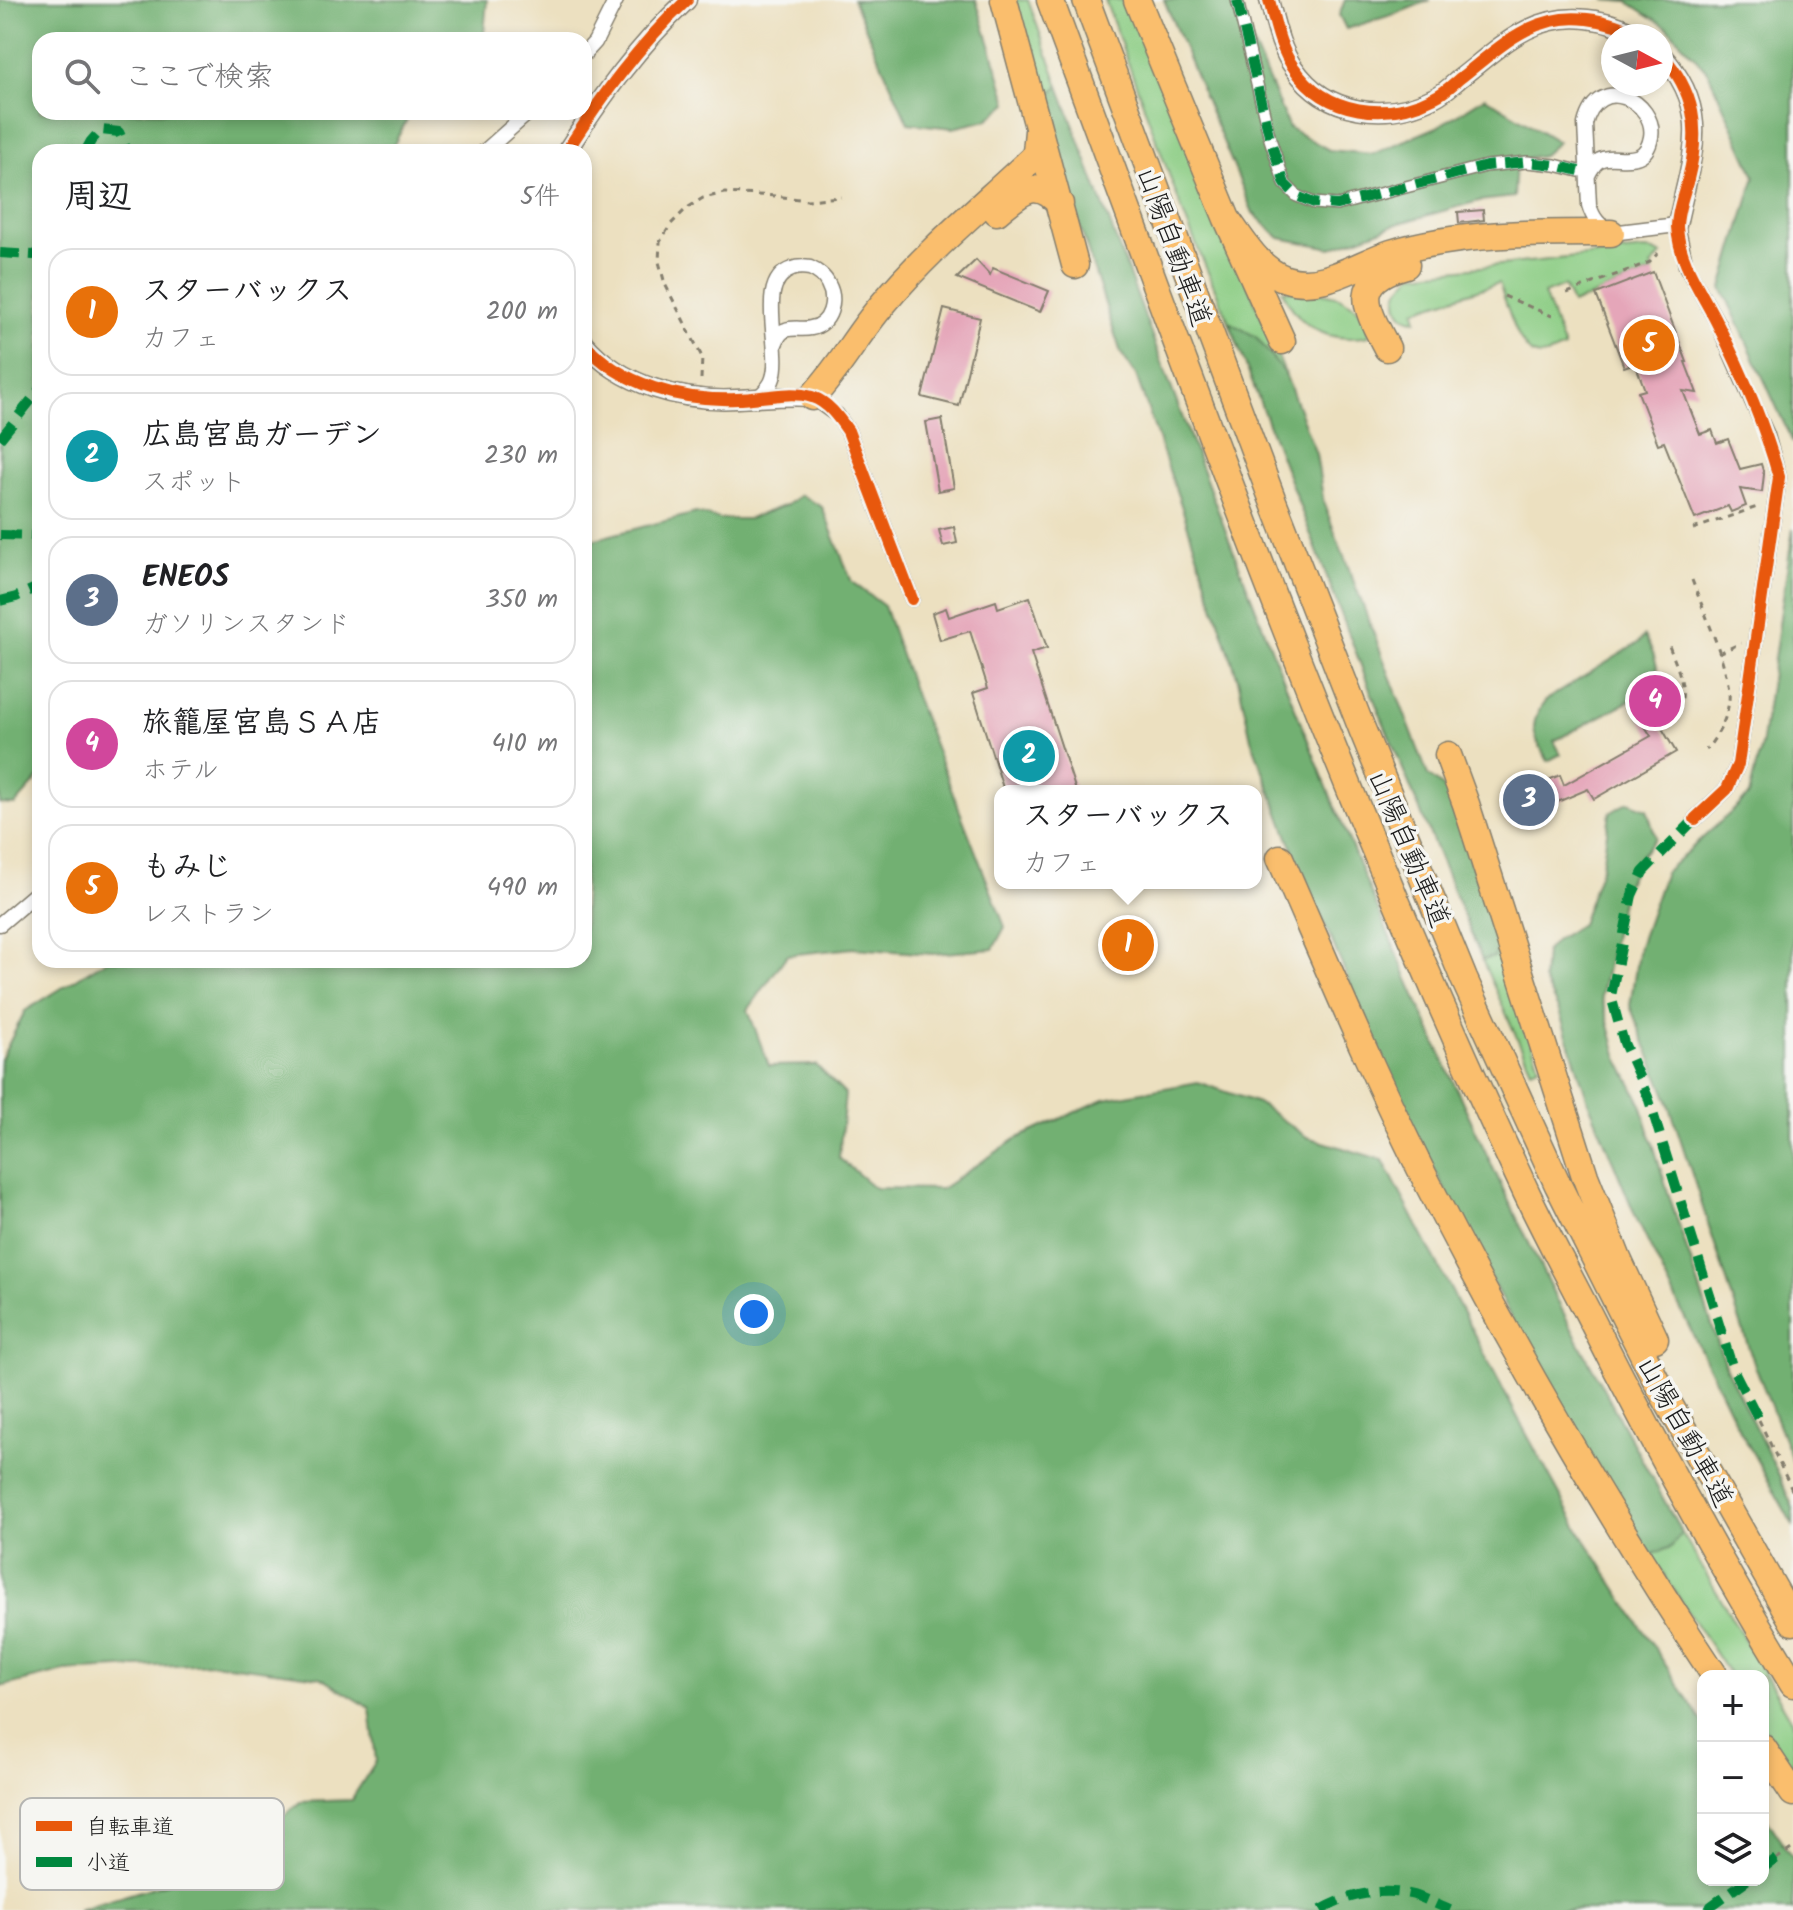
<!DOCTYPE html>
<html lang="ja">
<meta charset="utf-8">
<style>
body{margin:0;font-family:Kalam,"Klee One",sans-serif;background:#f2f2f2;color:#202124}
.controls{position:absolute;right:24px;bottom:24px;display:grid;overflow:hidden;border-radius:16px;box-shadow:0 4px 12px #0003}
.controls button{width:72px;height:72px;display:grid;place-items:center;padding:0;border:0;border-bottom:2px solid #e0e0e0;background:#fff;color:#202124;font:40px sans-serif}
.compass{position:absolute;left:1601px;top:24px;width:72px;height:72px;border-radius:50%;background:#fff;box-shadow:0 4px 12px #0003;rotate:97deg}
.you{position:absolute;left:754px;top:1314px;width:28px;height:28px;margin:-20px;border:6px solid #fff;border-radius:50%;background:#1a73e8;box-shadow:0 0 0 12px #1a73e833}
.badge{display:grid;place-items:center;width:52px;height:52px;border-radius:50%;background:#b45309;color:#fff;font-size:26px;font-weight:700}
.pin{position:absolute;translate:-50% -50%;border:4px solid #fff;box-shadow:0 2px 8px #0006}
.popup{position:absolute;left:994px;top:785px;width:268px;height:104px;box-sizing:border-box;display:grid;place-content:center;border-radius:16px;background:#fff;filter:drop-shadow(0 2px 6px #0005);font-size:26px;white-space:nowrap;color:#757577}
.popup b{font-size:30px;color:#202124}
.popup::after{content:'';position:absolute;left:50%;top:100%;margin-left:-16px;border:16px solid transparent;border-top-color:#fff}
.list{margin:0;padding:0;list-style:none}
h2{display:flex;justify-content:space-between;align-items:center;height:104px;margin:0;padding:0 32px;font-size:34px}
h2 small{font-size:26px;font-weight:400;color:#757577}
.list li{display:grid;grid-template-columns:52px 1fr auto;gap:24px;align-items:center;box-sizing:border-box;height:128px;margin:0 16px 16px;padding:0 16px;border:2px solid #e0e0e0;border-radius:24px}
.list b{display:block;font-size:30px;white-space:nowrap}
.list p{margin:0;font-size:26px;white-space:nowrap;color:#757577}
.list em{font-size:26px;font-style:normal;color:#757577}
.icon{flex:none;width:44px;height:44px;fill:none;stroke:currentColor;stroke-width:2;stroke-linecap:round;stroke-linejoin:round}
.map{position:relative;flex:none;width:1793px;height:1910px;overflow:hidden}
.search{position:absolute;background:#fff;box-shadow:0 4px 12px #0003;left:32px;top:32px;width:560px;height:88px;display:flex;align-items:center;gap:20px;box-sizing:border-box;padding:0 28px;border-radius:24px;color:#757577;font-size:30px}
.panel{position:absolute;background:#fff;box-shadow:0 4px 12px #0003;left:32px;top:144px;width:560px;height:824px;border-radius:24px}
.map>svg:first-child{display:block}
.green{fill:#8dcd85;stroke:#547450;stroke-width:2}
.forest{fill:#72b072;stroke:#476647;stroke-width:2}
.building{fill:#e5a6b9}
.lines{fill:none;stroke-linecap:round;stroke-linejoin:round}
.pedestrian-casing{stroke:#847e6e;stroke-width:14}
.minor-casing{stroke:#847e6e;stroke-width:17}
.tertiary-casing{stroke:#847e6e;stroke-width:21}
.motorway-casing{stroke:#847e6e;stroke-width:29}
.path{stroke:#847e6e;stroke-width:3;stroke-dasharray:6 6;stroke-linecap:butt}
.pedestrian{stroke:#fff;stroke-width:11}
.minor{stroke:#fff;stroke-width:14}
.tertiary{stroke:#fff;stroke-width:18}
.motorway{stroke:#fabe6d;stroke-width:26}
.quiet{stroke:#00873e;stroke-width:10;stroke-dasharray:20 10;stroke-linecap:butt}
.cycleway-casing{stroke:#f6f6f2;stroke-width:17}
.cycleway{stroke:#e8590c;stroke-width:12}
.labels{text-anchor:middle;stroke-width:7;stroke-linejoin:round;paint-order:stroke}
.street-label{font-size:28px;fill:#1c1c1c;stroke:#f6f6f2}
.key{fill:#f6f6f2;stroke:#b5b5b2;stroke-width:2}
.key-label{font-size:22px;fill:#1c1c1c}
</style>
<div class="map">
<svg width="1793" height="1910" viewBox="0 0 1793 1910">
<rect width="100%" height="100%" fill="#f6f6f2"/>
<filter id="ink" filterUnits="userSpaceOnUse"><feTurbulence type="fractalNoise" baseFrequency=".0125" numOctaves="2"/><feDisplacementMap in="SourceGraphic" scale="16" xChannelSelector="R" yChannelSelector="G"/><feConvolveMatrix kernelMatrix="1 2 1 2 8 2 1 2 1" color-interpolation-filters="sRGB"/></filter>
<filter id="wash" filterUnits="userSpaceOnUse"><feTurbulence type="fractalNoise" baseFrequency=".006" numOctaves="4" result="noise"/><feDisplacementMap in="SourceGraphic" scale="32" xChannelSelector="R" yChannelSelector="G"/><feGaussianBlur stdDeviation="1.8" result="paint"/><feColorMatrix in="noise" values="0 0 0 0 0 0 0 0 0 0 0 0 0 0 0 0 0 1.4 0 .05"/><feComposite in="paint" operator="in"/></filter>
<g filter="url(#wash)">
<rect width="100%" height="100%" fill="#ece0c0"/>
<path class="green" d="M1009,0H1028L1059,86L1039,101Z
M1105,0H1130L1286,376L1256,337L1229,322L1185,218Z
M1644,250L1654,251L1662,255L1651,266L1653,272L1572,304L1564,286L1544,294L1564,348C1554,352 1543,359 1533,354C1518,347 1505,299 1499,283L1415,310L1417,320C1401,320 1393,305 1399,290C1402,285 1409,279 1413,274Z
M1282,290L1319,292L1339,297L1355,306L1368,320L1369,336C1327,344 1299,328 1282,290Z
M1499,945L1539,1066L1531,1069L1482,960L1494,957Z
M1682,1533L1793,1722V1769L1763,1726V1676H1730L1651,1555L1671,1547Z"/>
<path class="forest" d="M0,0H487L484,34L481,40H40V112H411L390,152H40V777L15,805L0,804Z
M853,0H976L1008,103L987,120L953,128L908,123Z
M1164,0H1234L1289,128L1329,150L1373,154L1437,127L1485,97L1558,142L1543,155L1516,160L1514,197L1479,201L1400,223L1331,248L1280,238L1253,213Z
M1345,0H1430L1398,13L1346,29L1339,15Z
M1605,0H1793V443L1722,288L1755,176L1708,72L1668,28L1628,2Z
M1059,86C1209,490 1357,896 1548,1282C1590,1367 1637,1450 1682,1533L1671,1547L1651,1555L1533,1361L1400,1102L1289,840L1251,739L1238,679L1180,502L1136,375L1121,353L1039,101Z
M1229,322L1256,337L1286,376L1316,454L1324,504L1428,775L1446,789L1499,945L1494,957L1482,960L1373,697Z
M801,495L822,507L852,582L884,606L915,696L1005,927L993,949L932,954L854,948L787,955L748,1010L769,1066L816,1065L845,1094L839,1158L875,1188L941,1189L1016,1139L1104,1099L1198,1082L1258,1103L1307,1137L1383,1160L1519,1420L1580,1532L1703,1723V1880H1763V1813L1793,1859V1910H77L230,1864L252,1842L300,1802L351,1800L376,1761L370,1708L320,1677L212,1663L65,1671L0,1687V1082L1,1059L25,1011L107,960H584V542L696,513L720,519H748L786,505Z
M1793,528V1462L1752,1358L1667,1098L1630,1006L1639,946L1665,872L1749,796L1762,741Z
M1644,636C1653,651 1662,670 1656,686L1643,694L1652,711L1641,718L1631,700L1554,741L1561,754L1548,761C1534,736 1526,726 1546,700L1638,643Z
M1628,802L1647,809L1656,838L1639,858L1623,891L1601,996L1618,1058L1640,1101L1665,1183L1726,1368L1775,1467L1793,1508V1525L1737,1425L1638,1222L1588,1101L1559,1011L1543,980L1545,952L1556,940L1581,924L1602,866L1610,813Z"/>
<g id="blocks">
<path class="building" d="M1483,210L1484,220L1459,223L1458,212Z
M976,260L990,275L993,268L1049,291L1040,312L957,278Z
M1653,272L1687,362H1685L1697,393L1683,391L1700,434L1712,430L1717,443L1728,439L1740,469L1761,464L1764,474L1762,492L1740,489L1746,506L1731,512L1728,506L1695,519L1664,442L1658,444L1638,392L1645,390L1635,363L1624,367L1596,294Z
M944,309L980,318L959,406L922,397Z
M942,419L954,488L938,491L926,422Z
M954,527L957,543L943,546L939,530Z
M1030,597L1047,648L1031,653L1076,791H1004L973,693L988,688L970,631L940,640L932,613L946,608L949,617L996,601L998,608Z
M1653,713L1676,752L1594,799L1588,789L1513,821L1504,799L1560,775L1564,785L1651,736L1641,720Z
M1115,922L1140,928L1131,967L1106,962Z"/>
</g>
</g>
<g filter="url(#ink)">
<use href="#blocks" fill-opacity="0" stroke="#847e6e" stroke-width="2"/>
<g class="lines">
<g class="pedestrian-casing">
<path id="pedestrian" d="M1237,0L1270,139L1285,184L1297,196L1314,203L1337,205L1486,166L1527,162L1555,165L1579,171"/>
</g>
<g class="minor-casing">
<path id="minor" d="M584,54L595,42L616,0
M484,152L529,112
M1588,175C1591,169 1594,163 1600,160C1614,152 1645,171 1651,137C1657,102 1598,71 1585,124L1589,205C1593,219 1599,225 1611,233L1677,225L1686,266L1718,324L1767,435L1779,477L1738,764L1727,789L1695,819
M759,397C765,391 771,386 773,378C783,348 754,281 792,269C797,267 804,267 810,268C817,271 825,277 828,284C837,300 831,325 811,328C803,330 793,327 786,330C779,332 778,338 775,344
M812,397L837,415L848,431L912,599
M0,924L40,890"/>
</g>
<g class="tertiary-casing">
<path id="tertiary" d="M1269,0C1275,22 1280,49 1294,68C1326,115 1387,122 1435,97C1444,93 1452,85 1459,79C1499,48 1533,12 1587,19C1605,21 1623,26 1638,36
M1661,54C1714,112 1691,157 1677,225
M566,152C602,96 638,46 687,0
M584,343C621,386 683,402 737,399C763,398 787,395 812,397"/>
</g>
<g class="motorway-casing">
<path id="motorway" d="M1004,0L1075,265
M1050,0C1199,403 1344,808 1528,1196C1547,1235 1567,1273 1587,1311C1651,1438 1719,1563 1793,1684
M1086,0L1273,501L1362,729L1464,979L1558,1185L1661,1390L1793,1622
M1137,0L1227,219L1282,341
M997,212C1020,193 1035,176 1060,204
M1227,219C1243,241 1259,270 1286,279C1322,291 1359,263 1391,253C1460,232 1539,233 1611,233
M1387,348C1366,308 1349,281 1406,265
M812,397C839,369 857,334 883,304C927,251 982,206 1033,158L1036,152L1038,131
M1448,755L1466,804L1585,1176L1618,1259L1655,1339
M1280,858C1328,967 1374,1078 1428,1184C1514,1353 1610,1518 1715,1676
M1763,1748L1793,1793"/>
</g>
<path class="path" d="M1567,293L1650,262L1658,253
M1504,296L1552,316
M701,379L702,357L665,284L659,262L660,242L671,224L687,208L703,198L725,193L776,196L807,200L841,197
M1693,529L1757,507
M1692,580C1702,607 1732,674 1729,700C1727,720 1718,735 1706,750
M1719,653L1741,643
M1662,727C1696,702 1680,676 1668,643
M1759,1420L1793,1492
M1776,1859L1793,1848"/>
<use href="#pedestrian" class="pedestrian"/>
<use href="#minor" class="minor"/>
<use href="#tertiary" class="tertiary"/>
<use href="#motorway" class="motorway"/>
<path class="quiet" d="M1237,0L1270,139L1285,184L1297,196L1314,203L1337,205L1486,166L1527,162L1555,165L1579,171
M85,152L91,141L101,130L119,132L126,148V152
M0,253L33,255L40,253
M0,439L40,389
M0,535L40,536
M0,601L16,597L40,586
M1695,819L1643,872L1632,895L1611,996L1624,1043L1648,1097L1733,1369L1759,1420
M1763,1868L1776,1859
M1321,1910C1349,1894 1382,1887 1414,1895C1426,1899 1438,1905 1450,1910
M1709,1910L1711,1906L1747,1880"/>
<g class="cycleway-casing">
<path id="cycleway" d="M1269,0C1275,22 1280,49 1294,68C1326,115 1387,122 1435,97C1444,93 1452,85 1459,79C1499,48 1533,12 1587,19C1605,21 1623,26 1638,36
M1661,54C1695,91 1701,130 1688,179C1684,194 1677,211 1677,227C1679,263 1702,292 1717,323C1742,372 1764,424 1779,477L1738,764L1727,789L1695,819
M566,152C602,96 638,46 687,0
M584,343C621,386 682,401 737,399C760,399 789,390 812,397C828,402 839,418 848,431L912,599"/>
</g>
<use href="#cycleway" class="cycleway"/>
</g>
</g>
<g class="labels">
<g class="street-label">
<text transform="translate(1175 246) rotate(70)" y="10">山陽自動車道</text>
<text transform="translate(1410 848) rotate(67)" y="10">山陽自動車道</text>
<text transform="translate(1686 1431) rotate(61)" y="10">山陽自動車道</text>
</g>
</g>
<rect x="20" y="1798" width="264" height="92" rx="12" class="key"/>
<rect x="36" y="1821" width="36" height="10" fill="#e8590c"/>
<rect x="36" y="1857" width="36" height="10" fill="#00873e"/>
<g class="key-label">
<text x="86" y="1834">自転車道</text>
<text x="86" y="1870">小道</text>
</g>
</svg>
<div class="controls">
<button>+</button>
<button>−</button>
<button><svg class="icon" aria-label="layers" viewBox="0 0 24 24"><path d="M12 4l9 5-9 5-9-5zM3 14l9 5 9-5"/></svg></button>
</div>
<svg class="compass" viewBox="-18 -18 36 36"><path d="M0-13l5 13h-10z" fill="#e53935"/><path d="M0 13l5-13h-10z" fill="#757577"/></svg>
<div class="you"></div>
<div class="pin badge" style="left:1128px;top:945px;background:#e8710a">1</div>
<div class="popup"><b>スターバックス</b>カフェ</div>
<div class="pin badge" style="left:1029px;top:756px;background:#0f9aa8">2</div>
<div class="pin badge" style="left:1529px;top:800px;background:#5c6f8a">3</div>
<div class="pin badge" style="left:1655px;top:701px;background:#d1479c">4</div>
<div class="pin badge" style="left:1649px;top:345px;background:#e8710a">5</div>
<div class="search"><svg class="icon" aria-label="search" viewBox="0 0 24 24"><circle cx="10" cy="10" r="6"/><path d="M15 15l6 6"/></svg>ここで検索</div>
<section class="panel">
<h2>周辺<small>5件</small></h2>
<ul class="list">
<li><span class="badge" style="background:#e8710a">1</span><div><b>スターバックス</b><p>カフェ</p></div><em>200 m</em></li>
<li><span class="badge" style="background:#0f9aa8">2</span><div><b>広島宮島ガーデン</b><p>スポット</p></div><em>230 m</em></li>
<li><span class="badge" style="background:#5c6f8a">3</span><div><b>ENEOS</b><p>ガソリンスタンド</p></div><em>350 m</em></li>
<li><span class="badge" style="background:#d1479c">4</span><div><b>旅籠屋宮島ＳＡ店</b><p>ホテル</p></div><em>410 m</em></li>
<li><span class="badge" style="background:#e8710a">5</span><div><b>もみじ</b><p>レストラン</p></div><em>490 m</em></li>
</ul>
</section>
</div>
